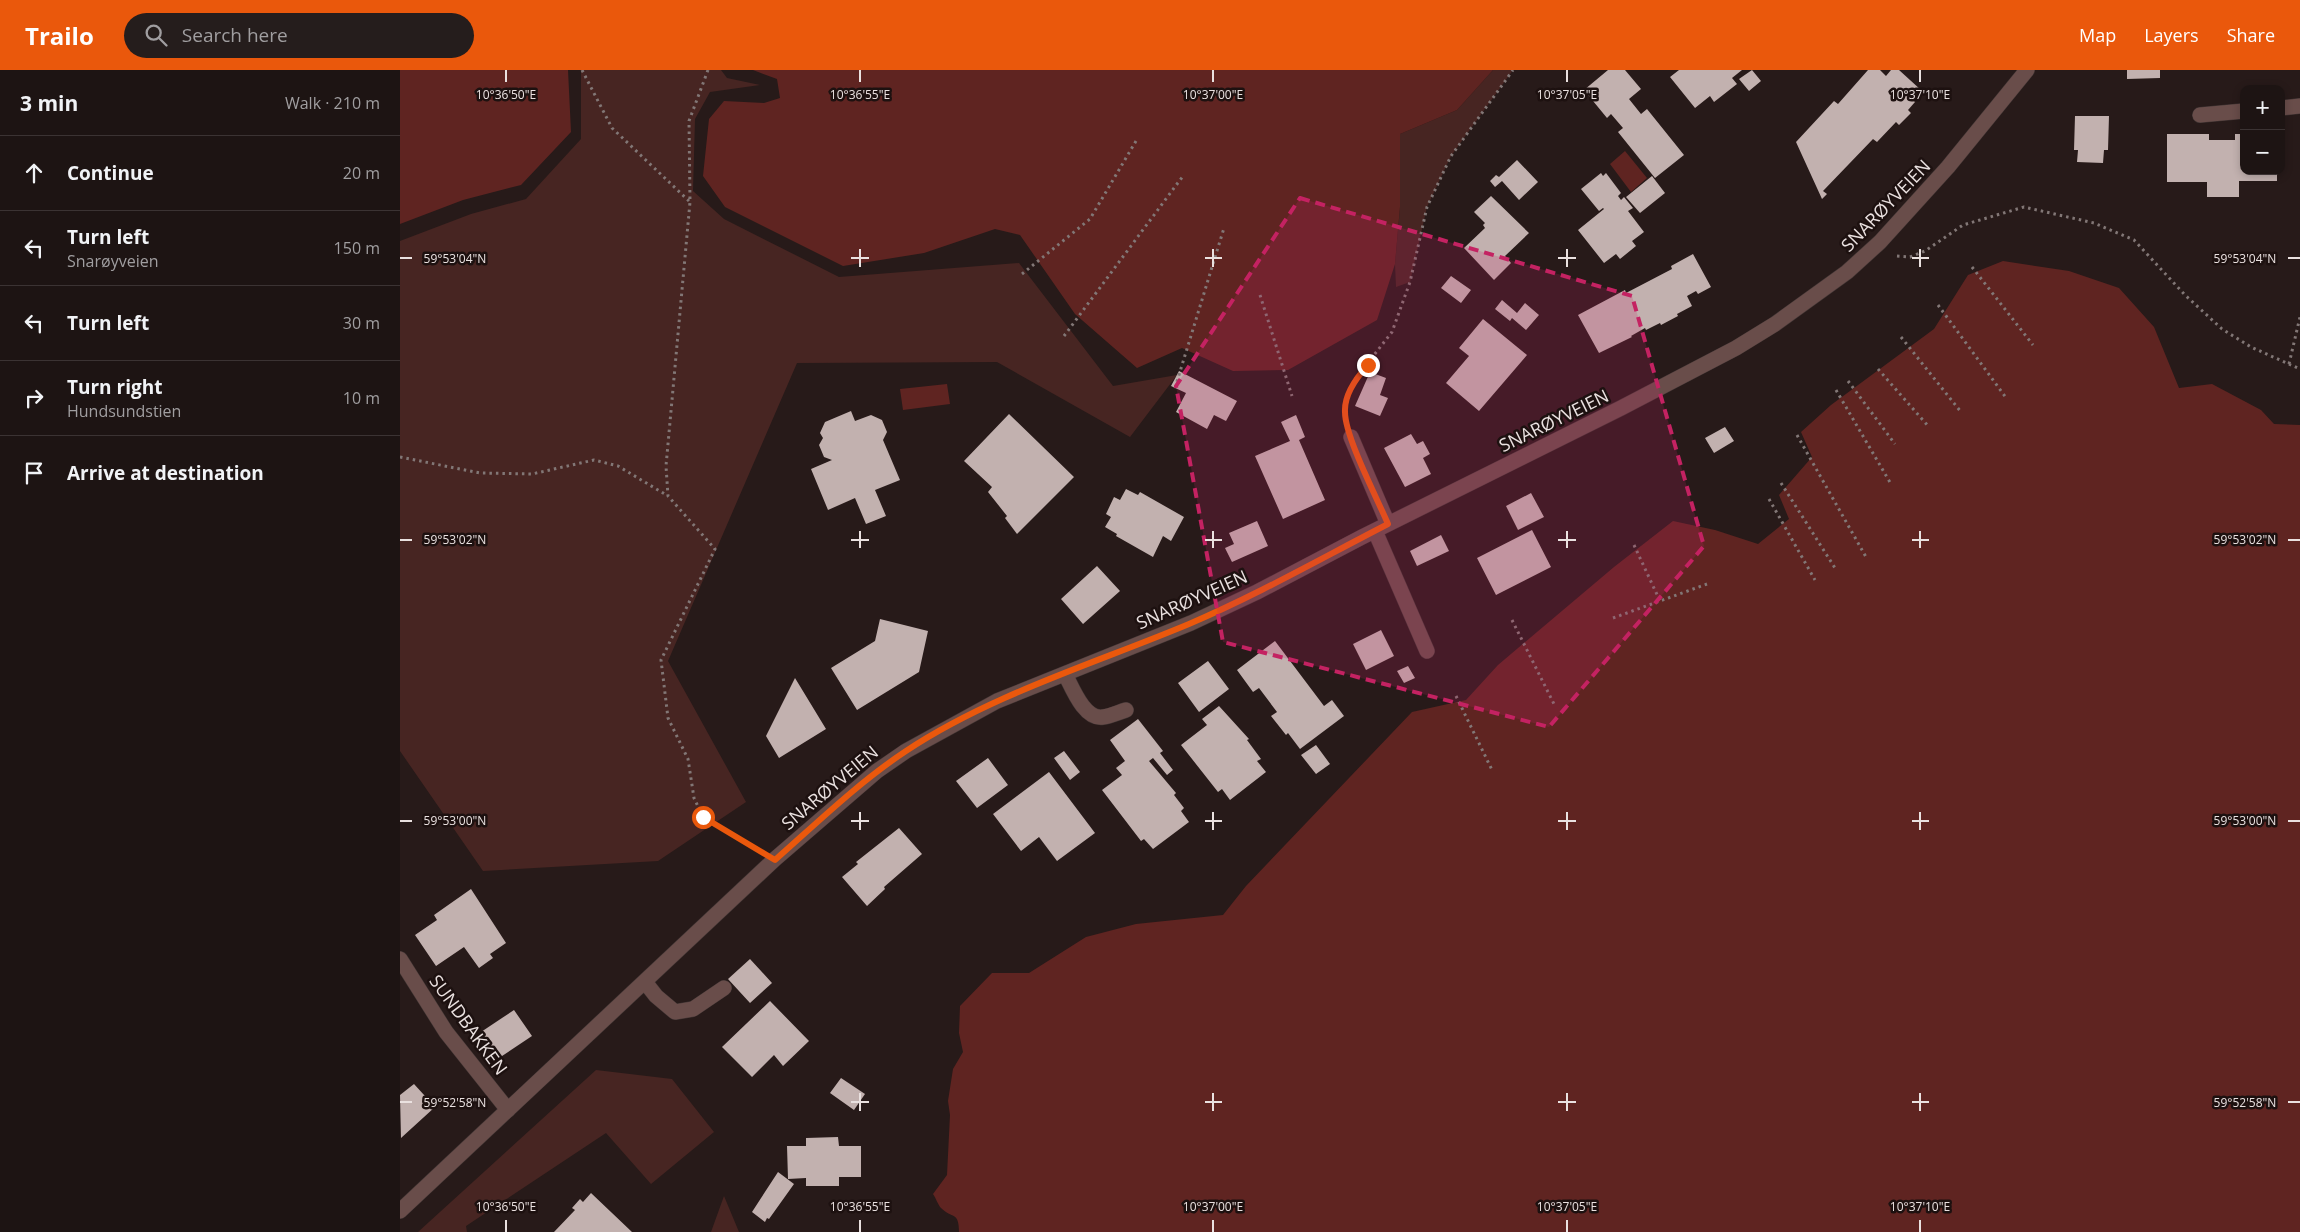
<!DOCTYPE html>
<meta charset="utf-8">
<style>
body{margin:0;font-family:"Open Sans",sans-serif;background:#251d1c;color:#f1f3f6}
.controls{position:absolute;right:15px;top:15px;display:grid;overflow:hidden;border-radius:10px;box-shadow:0 2px 8px #0003}
.controls button{width:45px;height:45px;display:grid;place-items:center;padding:0;border:0;border-bottom:1px solid #3b3333;background:#1d1413;color:#f1f3f6;font:25px sans-serif}
.stop{position:absolute;width:15px;height:15px;margin:-11px;border:4px solid #ea580c;border-radius:50%;background:#fff}
.stop.end{background:#ea580c;border-color:#fff;box-shadow:0 1px 5px #0008}
.list{margin:0;padding:0;list-style:none}
h2{display:flex;justify-content:space-between;align-items:center;height:65px;margin:0;padding:0 20px;font-size:21px}
h2 small{font-size:16px;font-weight:400;color:#a09ea0}
.list li{display:grid;grid-template-columns:32px 1fr auto;gap:15px;align-items:center;box-sizing:border-box;height:75px;padding:0 20px;border-top:1px solid #3b3333}
.list b{display:block;font-size:19px;white-space:nowrap}
.list p{margin:0;font-size:16px;white-space:nowrap;color:#a09ea0}
.list em{font-size:16px;font-style:normal;color:#a09ea0}
.icon{flex:none;width:28px;height:28px;fill:none;stroke:currentColor;stroke-width:2;stroke-linecap:round;stroke-linejoin:round}
.map{position:relative;flex:none;width:1900px;height:1162px;overflow:hidden}
header{display:flex;align-items:center;gap:30px;box-sizing:border-box;height:70px;padding:0 25px;background:#ea580c;color:#fff}
header strong{font-size:24px}
nav{display:flex;gap:28px;margin-inline-start:auto;font-size:18px}
.search{width:350px;height:45px;background:#251d1c;display:flex;align-items:center;gap:12px;box-sizing:border-box;padding:0 18px;border-radius:28px;color:#a09ea0;font-size:19px}
main{display:flex}
aside{flex:1;background:#1d1413}
.map>svg:first-child{display:block}
.green{fill:#472522}
.water{fill:#5f2421}
.building{fill:#c2b1af}
.lines{fill:none;stroke-linecap:round;stroke-linejoin:round}
.minor-casing{stroke:#423635;stroke-width:16}
.path{stroke:#827776;stroke-width:3;stroke-dasharray:2.5 4;stroke-linecap:butt}
.minor{stroke:#694d4a;stroke-width:15}
.route{stroke:#ea580c;stroke-width:6}
.marked{fill:#c42262;fill-opacity:0.2;stroke:#c42262;stroke-width:4;stroke-dasharray:10 6;stroke-linejoin:round}
.ticks{fill:none;stroke:#eae1e0;stroke-width:2}
.labels{text-anchor:middle;stroke-width:5;stroke-linejoin:round;paint-order:stroke}
.street-label{font-size:18px;fill:#eae1e0;stroke:#1d1110}
.ticks-label{font-size:12px;text-anchor:middle;fill:#eae1e0;stroke:#1d1110;stroke-width:5;stroke-linejoin:round;paint-order:stroke}
</style>
<header>
<strong>Trailo</strong>
<div class="search"><svg class="icon" aria-label="search" viewBox="0 0 24 24"><circle cx="10" cy="10" r="6"/><path d="M15 15l6 6"/></svg>Search here</div>
<nav><a>Map</a><a>Layers</a><a>Share</a></nav>
</header>
<main>
<aside>
<h2>3 min<small>Walk · 210 m</small></h2>
<ul class="list">
<li><svg class="icon" aria-label="ahead" viewBox="0 0 24 24"><path d="M12 20V5M6 11l6-6 6 6"/></svg><div><b>Continue</b></div><em>20 m</em></li>
<li><svg class="icon" aria-label="left" viewBox="0 0 24 24"><path d="M17 20v-9H6M10 6l-5 5 5 5"/></svg><div><b>Turn left</b><p>Snarøyveien</p></div><em>150 m</em></li>
<li><svg class="icon" aria-label="left" viewBox="0 0 24 24"><path d="M17 20v-9H6M10 6l-5 5 5 5"/></svg><div><b>Turn left</b></div><em>30 m</em></li>
<li><svg class="icon" aria-label="right" viewBox="0 0 24 24"><path d="M7 20v-9h11M14 6l5 5-5 5"/></svg><div><b>Turn right</b><p>Hundsundstien</p></div><em>10 m</em></li>
<li><svg class="icon" aria-label="arrive" viewBox="0 0 24 24"><path d="M6 21V4h12l-3 4 3 4H6"/></svg><div><b>Arrive at destination</b></div></li>
</ul>
</aside>
<div class="map">
<svg width="1900" height="1162" viewBox="0 0 1900 1162">
<rect width="100%" height="100%" fill="#271a19"/>
<path class="green" d="M181,0H321L327,8L360,15L310,22L295,49L293,121L324,149L439,207L619,193L713,316L777,305L730,367L597,292L397,293L268,591L346,732L258,791L83,801L0,681V171L71,144L126,129L181,69Z
M1093,0H1113L1051,86L1027,137L1010,212L996,217L995,194L1000,137V64L1057,40Z
M196,1000L272,1009L314,1062L251,1114L206,1063L66,1156L67,1162H18Z
M324,1126L339,1162H311Z"/>
<path class="water" d="M0,0H168L171,62L121,115L63,130L0,154Z
M353,0H1093L1057,40L1000,64V137L995,194L977,250L888,300L833,301L782,278L737,298L675,244L620,165L595,159L524,183L443,196L325,137L303,106L309,49L324,31L364,33L380,28L377,9Z
M1225,81L1247,108L1231,122L1210,94Z
M1603,191L1669,201L1719,218L1754,257L1779,318L1812,314L1861,340L1874,354L1900,355V1162H559C559,1141 552,1149 541,1138C538,1135 536,1128 533,1124L547,1105L550,1045L548,1031L553,999L563,982L559,963L560,936L592,903H629L686,867L736,854L823,845L846,816L1012,642L1066,630L1098,595L1214,497L1273,451L1315,460L1358,474L1389,449L1379,425L1412,387L1401,362L1431,335L1534,259L1568,205Z
M547,314L550,334L503,340L500,319Z"/>
<path class="building" d="M1208,0H1225L1241,19L1229,29L1241,44L1247,39L1284,85L1255,108L1218,62L1223,58L1211,44L1207,48L1184,20Z
M1279,0H1342L1332,8L1337,14L1314,32L1310,26L1295,38L1270,7Z
M1352,0L1361,11L1349,21L1339,9Z
M1468,0H1480L1486,6L1491,0H1499L1521,20L1512,30L1515,32L1508,40L1511,43L1499,55L1496,52L1477,72L1473,69L1423,121L1427,124L1422,129L1396,72L1434,31L1438,34Z
M1727,0H1760V8L1727,9Z
M1675,46H1709L1708,80H1704L1703,93L1677,92L1678,80H1674Z
M1767,64H1809V70H1835V64H1844V101H1877V111H1839V127H1807V112H1767Z
M1117,90L1138,112L1119,130L1102,111L1095,117L1090,111L1096,105L1099,107Z
M1201,103L1203,106L1206,103L1221,123L1218,126L1221,130L1224,127L1233,138L1228,141L1244,162L1232,171L1236,176L1220,189L1216,184L1204,193L1178,160L1204,139L1203,138L1199,141L1181,119Z
M1252,106L1265,123L1240,143L1226,127Z
M1091,126L1129,163L1105,186L1111,193L1094,210L1064,178L1085,158L1083,155L1085,153L1074,142Z
M1293,184L1311,217L1298,224L1296,221L1287,226L1292,236L1277,244L1278,246L1261,255L1260,253L1246,260L1245,258L1231,266L1232,267L1199,283L1178,245L1225,220L1226,223L1272,199L1271,196Z
M1051,206L1071,220L1061,233L1041,218Z
M1102,230L1117,243L1125,233L1139,245L1126,260L1112,248L1110,251L1095,239Z
M1083,249L1127,285L1079,341L1046,313L1069,286L1059,278Z
M779,301L837,331L826,351L814,345L807,359L776,342L786,323L771,316Z
M970,302L986,308L980,325L988,328L980,346L955,336Z
M451,341L455,351L471,345L482,350L487,362L483,370L500,410L475,420L486,446L466,454L455,428L428,440L411,399L432,390L424,387L419,375L423,368L420,363L425,352Z
M609,344L674,407L617,464L605,448L607,446L588,422L592,417L564,391Z
M896,345L905,367L899,370L925,430L883,449L855,386L890,371L881,352Z
M1325,357L1334,371L1314,383L1305,368Z
M1011,364L1017,374L1023,371L1030,384L1023,388L1031,404L1005,417L984,378Z
M726,419L738,425L740,422L784,447L771,471L763,466L753,487L716,466L717,464L705,457L711,447L706,444L714,427L720,430Z
M1131,423L1144,447L1118,460L1106,436Z
M857,451L868,476L832,492L825,478L834,474L829,463Z
M1132,460L1151,497L1096,525L1077,488Z
M1041,465L1049,481L1017,496L1010,481Z
M697,496L720,521L683,554L661,529Z
M480,549L528,561L519,602L457,640L431,598L475,571Z
M981,560L994,586L966,600L953,574Z
M875,571L924,636L932,630L944,646L900,679L888,663L886,665L871,646L877,642L859,618L853,622L837,600Z
M808,591L829,619L799,642L778,613Z
M1008,596L1015,608L1004,613L997,601Z
M395,608L426,659L379,688L366,666Z
M819,636L849,669L847,670L861,689L857,691L866,702L830,730L822,719L818,722L781,675L807,655L802,649Z
M738,649L763,681L760,683L773,700L767,705L753,688L749,691L776,723L774,725L784,738L781,741L789,752L753,779L744,769L741,771L702,720L722,705L716,698L725,691L710,670Z
M916,675L930,694L916,704L901,685Z
M664,681L680,702L670,710L654,688Z
M588,688L608,715L577,738L556,711Z
M649,702L695,763L657,791L639,767L621,781L593,744Z
M499,758L522,784L484,817L485,819L467,836L442,807L458,794L456,792Z
M71,819L106,873L90,884L93,888L79,898L64,877L36,896L15,865L37,850L34,845Z
M350,889L372,913L350,933L328,909Z
M370,931L409,971L383,996L374,985L352,1007L322,977Z
M114,940L132,966L99,988L81,962Z
M441,1008L465,1024L454,1040L430,1023Z
M14,1014L35,1037L1,1068L0,1025Z
M438,1067L439,1076H461V1107H439V1116H406V1108L388,1109L387,1076H406V1068Z
M378,1102L394,1114L369,1149L367,1148L365,1152L352,1142Z
M191,1123L232,1162H154L175,1140L172,1138L180,1129L183,1132Z"/>
<g class="lines">
<g class="minor-casing">
<path id="minor" d="M1881,38L1900,36
M1800,45L1844,41
M951,367L988,454
M975,461L1027,581
M665,604C672,617 684,650 703,647C711,646 719,642 726,640
M0,889L46,962L108,1040
M245,912L256,926L275,942L293,939L324,918
M0,1141L375,789L477,701L506,681L597,631L791,553L857,522L962,467L1221,338L1336,278L1375,254L1447,202L1480,172L1548,97L1627,0"/>
</g>
<path class="path" d="M182,0L212,58L289,131
M308,0L289,51L290,132L266,396L268,426L315,479L261,590L268,648L288,689L294,728L303,747L355,778
M1497,186L1510,187L1525,181L1563,155L1624,137L1694,153L1734,170L1785,225L1822,259L1851,277L1900,299
M1572,197L1633,275
M622,204L690,149L736,71
M860,225L892,326
M1538,235L1607,329
M664,266L783,106
M1501,267L1561,342
M1889,294L1900,247
M1478,299L1529,357
M1448,311L1495,374
M775,318L824,158
M1436,320L1491,414
M946,347V332L956,308L992,262L1010,212L1027,137L1051,86L1113,0
M1397,365L1466,487
M0,387L80,403L132,404L194,390L218,396L268,426
M1381,413L1435,498
M1369,429L1415,510
M1234,475L1260,531
M1213,548L1307,514
M1112,550L1155,636
M1056,626L1093,702"/>
<use href="#minor" class="minor"/>
</g>
<g class="lines">
<path class="route" d="M303,747L375,790C417,753 459,712 506,681C590,625 696,593 789,554C857,525 922,488 988,454C977,428 945,367 945,342C944,324 957,307 968,295"/>
</g>
<path class="marked" d="M900,128L1232,226L1304,476L1149,657L823,572L776,316Z"/>
<path class="ticks" d="M106,0V12M460,0V12M813,0V12M1167,0V12M1520,0V12M460,179V197M813,179V197M1167,179V197M1520,179V197M0,188H12M451,188H469M805,188H822M1158,188H1176M1512,188H1529M1888,188H1900M460,461V478M813,461V478M1167,461V478M1520,461V478M0,470H12M451,470H469M805,470H822M1158,470H1176M1512,470H1529M1888,470H1900M460,742V760M813,742V760M1167,742V760M1520,742V760M0,751H12M451,751H469M805,751H822M1158,751H1176M1512,751H1529M1888,751H1900M460,1023V1041M813,1023V1041M1167,1023V1041M1520,1023V1041M0,1032H12M451,1032H469M805,1032H822M1158,1032H1176M1512,1032H1529M1888,1032H1900M106,1150V1162M460,1150V1162M813,1150V1162M1167,1150V1162M1520,1150V1162"/>
<g class="labels">
<g class="street-label">
<text transform="translate(1486 136) rotate(-46)" y="6">SNARØYVEIEN</text>
<text transform="translate(1154 351) rotate(-26)" y="6">SNARØYVEIEN</text>
<text transform="translate(792 530) rotate(-24)" y="6">SNARØYVEIEN</text>
<text transform="translate(430 718) rotate(-40)" y="6">SNARØYVEIEN</text>
<text transform="translate(68 955) rotate(54)" y="6">SUNDBAKKEN</text>
</g>
</g>
<g class="ticks-label">
<text x="106" y="29">10°36'50"E</text>
<text x="460" y="29">10°36'55"E</text>
<text x="813" y="29">10°37'00"E</text>
<text x="1167" y="29">10°37'05"E</text>
<text x="1520" y="29">10°37'10"E</text>
<text x="55" y="193">59°53'04"N</text>
<text x="1845" y="193">59°53'04"N</text>
<text x="55" y="474">59°53'02"N</text>
<text x="1845" y="474">59°53'02"N</text>
<text x="55" y="755">59°53'00"N</text>
<text x="1845" y="755">59°53'00"N</text>
<text x="55" y="1037">59°52'58"N</text>
<text x="1845" y="1037">59°52'58"N</text>
<text x="106" y="1141">10°36'50"E</text>
<text x="460" y="1141">10°36'55"E</text>
<text x="813" y="1141">10°37'00"E</text>
<text x="1167" y="1141">10°37'05"E</text>
<text x="1520" y="1141">10°37'10"E</text>
</g>
</svg>
<div class="controls">
<button>+</button>
<button>−</button>
</div>
<div class="stop" style="left:303px;top:747px"></div>
<div class="stop end" style="left:968px;top:295px"></div>
</div>
</main>
